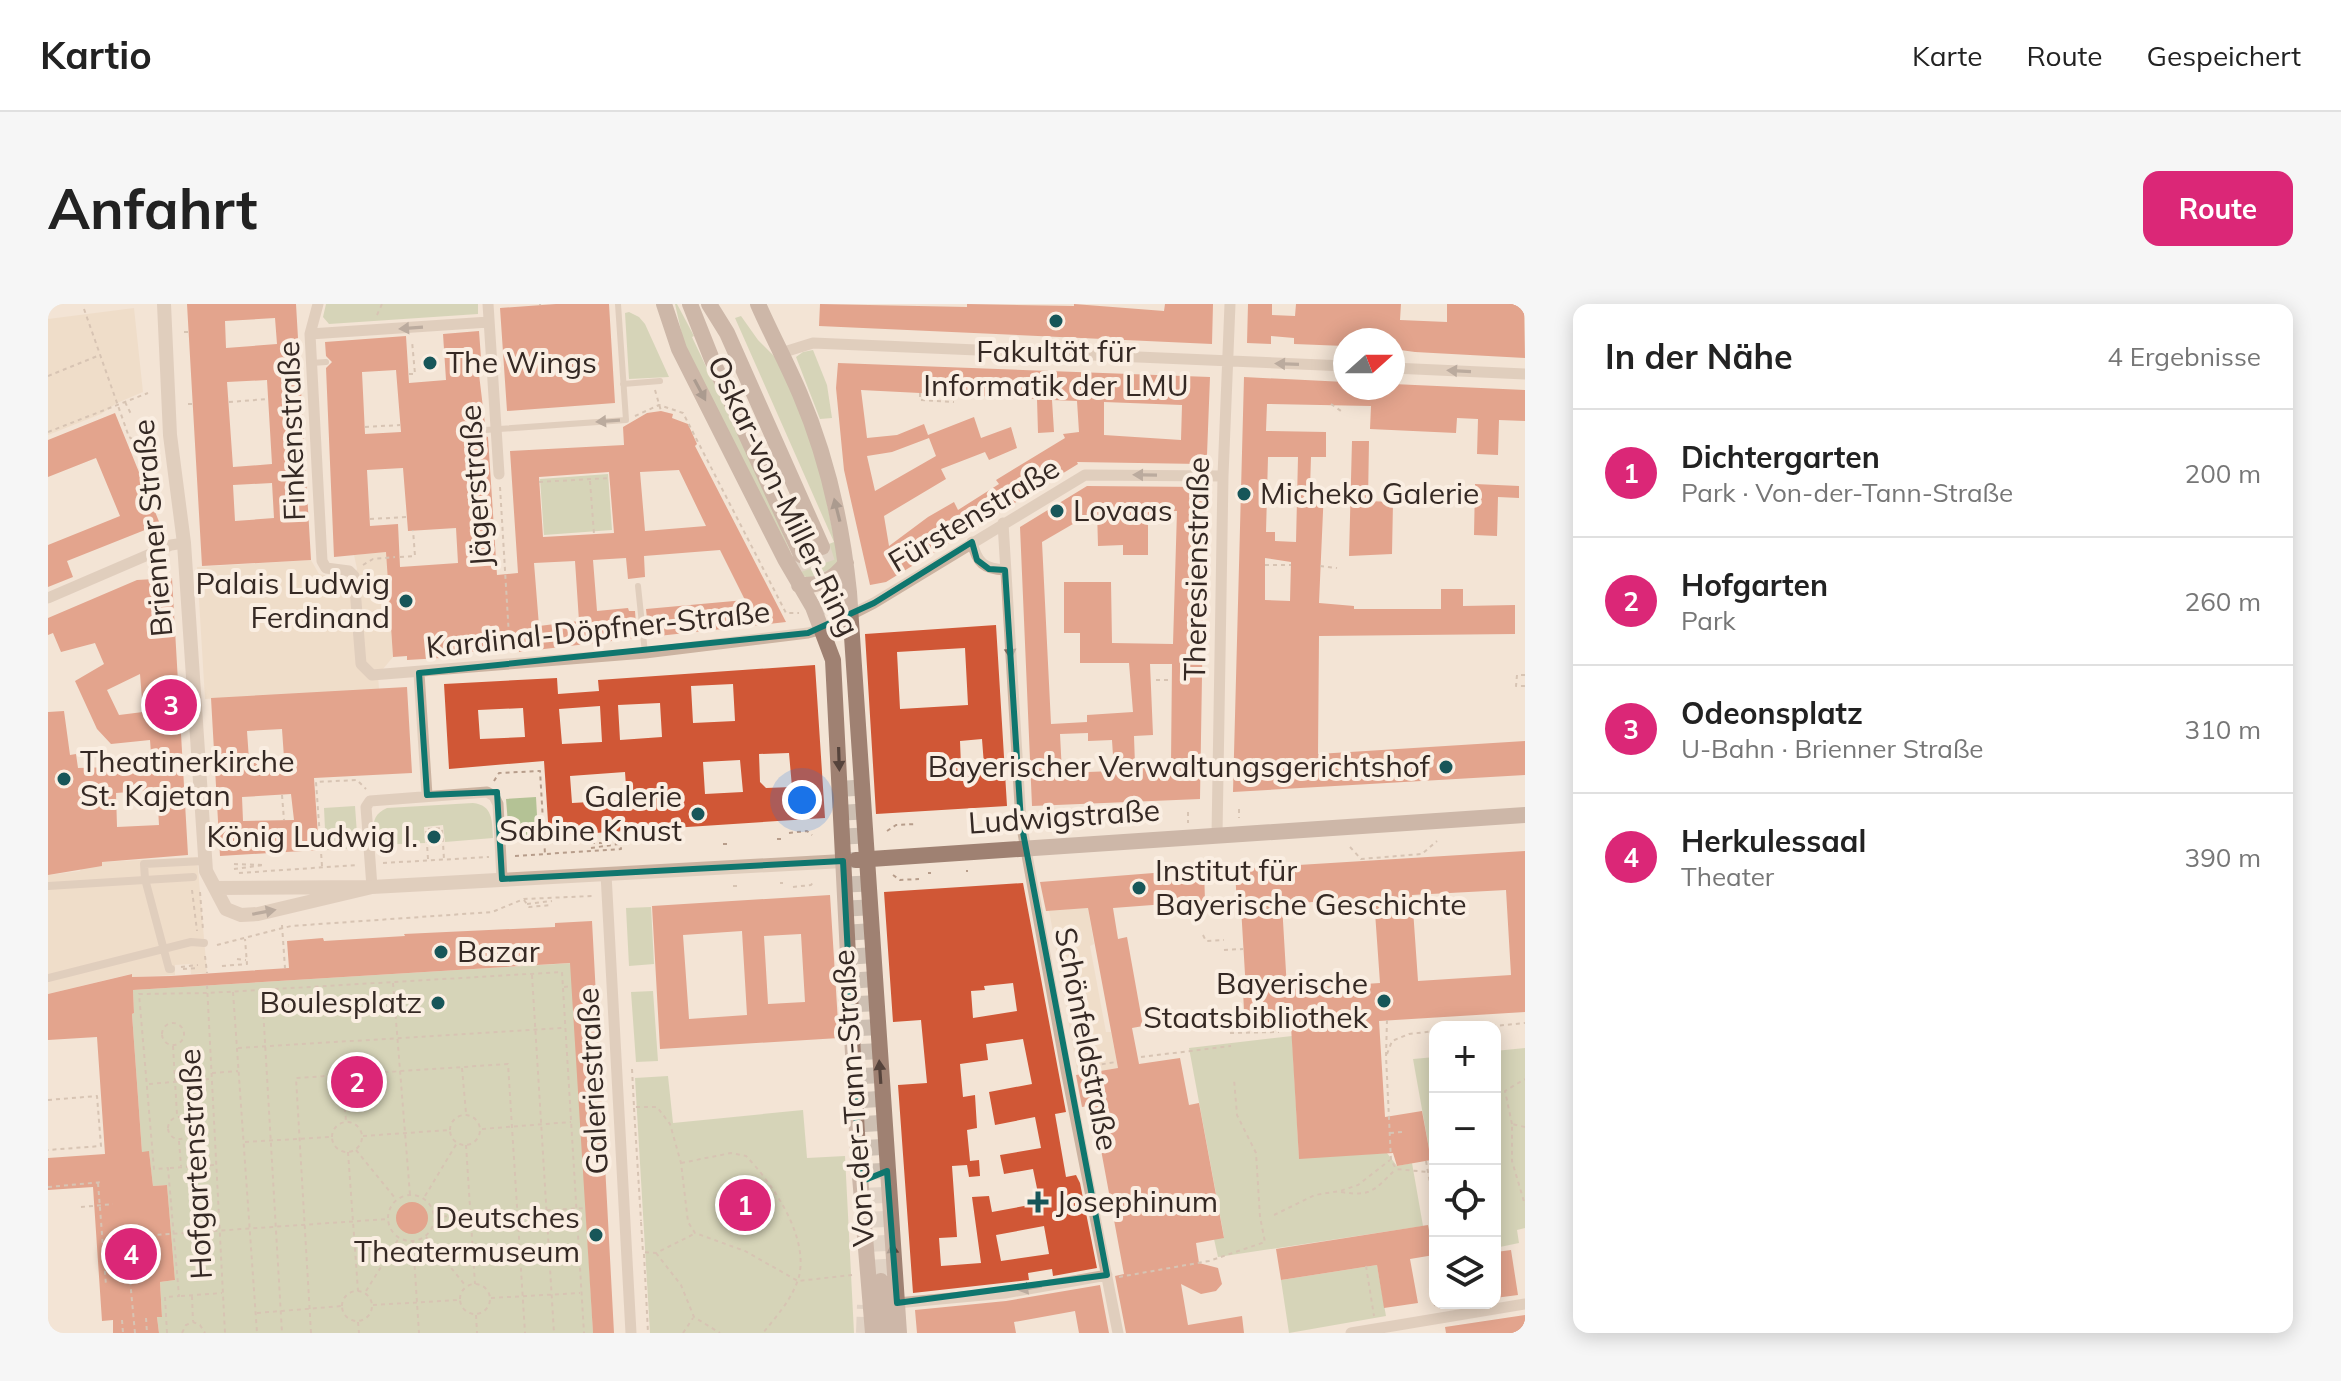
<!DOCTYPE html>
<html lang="de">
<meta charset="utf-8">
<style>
body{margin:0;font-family:Mulish,sans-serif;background:#f6f6f6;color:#222}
.controls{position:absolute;right:24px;bottom:24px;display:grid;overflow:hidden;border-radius:16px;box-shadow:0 4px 20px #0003}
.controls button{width:72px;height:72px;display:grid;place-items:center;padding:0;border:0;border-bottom:2px solid #e0e0e0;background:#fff;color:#222;font:40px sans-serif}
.compass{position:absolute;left:1285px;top:24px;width:72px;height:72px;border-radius:50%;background:#fff;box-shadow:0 4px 20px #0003;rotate:69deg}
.you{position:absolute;left:754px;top:496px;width:28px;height:28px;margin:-20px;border:6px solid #fff;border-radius:50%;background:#1a73e8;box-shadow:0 0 0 12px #1a73e833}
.badge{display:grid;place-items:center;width:52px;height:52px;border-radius:50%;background:#db2777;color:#fff;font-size:26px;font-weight:700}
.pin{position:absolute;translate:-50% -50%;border:4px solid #fff;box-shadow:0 2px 8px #0006}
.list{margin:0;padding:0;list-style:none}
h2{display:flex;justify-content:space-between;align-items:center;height:104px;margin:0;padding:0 32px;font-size:34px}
h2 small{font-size:26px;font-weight:400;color:#767676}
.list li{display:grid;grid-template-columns:52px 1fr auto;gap:24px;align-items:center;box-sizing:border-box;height:128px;padding:0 32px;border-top:2px solid #e0e0e0}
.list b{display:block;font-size:30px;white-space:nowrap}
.list p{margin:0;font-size:26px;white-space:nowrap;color:#767676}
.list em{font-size:26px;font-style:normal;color:#767676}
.icon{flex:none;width:44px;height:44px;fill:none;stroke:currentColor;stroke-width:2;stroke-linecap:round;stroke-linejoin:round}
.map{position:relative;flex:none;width:1477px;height:1029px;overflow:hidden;border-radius:16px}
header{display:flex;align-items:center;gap:48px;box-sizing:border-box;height:112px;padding:0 40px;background:#fff;border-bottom:2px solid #e0e0e0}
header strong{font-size:38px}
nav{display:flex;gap:44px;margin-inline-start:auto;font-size:28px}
.intro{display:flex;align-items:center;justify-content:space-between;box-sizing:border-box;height:192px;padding:0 48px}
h1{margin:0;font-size:56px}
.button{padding:20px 36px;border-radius:16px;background:#db2777;color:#fff;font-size:28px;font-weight:700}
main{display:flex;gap:48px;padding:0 48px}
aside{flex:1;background:#fff;border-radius:16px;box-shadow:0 4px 20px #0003}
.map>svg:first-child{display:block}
.green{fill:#b4c295}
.plaza{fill:#ecd5bb}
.building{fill:#d05736;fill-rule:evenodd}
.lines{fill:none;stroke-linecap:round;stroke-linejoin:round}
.secondary-tunnel{stroke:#cdbfb2;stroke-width:16;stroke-dasharray:16 8;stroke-linecap:butt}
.path{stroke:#b79d8b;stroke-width:2;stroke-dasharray:4 4;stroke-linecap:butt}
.service{stroke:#cbb3a1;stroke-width:6}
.pedestrian{stroke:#cbb3a1;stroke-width:8}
.minor{stroke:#cbb3a1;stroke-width:11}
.tertiary{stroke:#cbb3a1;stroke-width:14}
.secondary{stroke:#9f8172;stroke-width:16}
.oneway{fill:#78675c}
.oneway2{fill:#55433b}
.marked{fill:none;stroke:#0f766e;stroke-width:6;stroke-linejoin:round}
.poi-dot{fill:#175659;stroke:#faeee2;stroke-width:3}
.labels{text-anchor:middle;stroke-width:8;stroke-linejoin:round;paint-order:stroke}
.poi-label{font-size:30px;fill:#352924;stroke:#faeee2;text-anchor:start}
.street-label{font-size:30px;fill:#352924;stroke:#faeee2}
</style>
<header>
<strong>Kartio</strong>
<nav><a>Karte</a><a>Route</a><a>Gespeichert</a></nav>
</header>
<div class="intro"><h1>Anfahrt</h1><a class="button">Route</a></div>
<main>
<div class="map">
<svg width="1477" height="1029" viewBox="0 0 1477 1029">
<rect width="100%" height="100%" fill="#f3e4d5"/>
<path class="green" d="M278,0H430V10L281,20L275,13Z
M627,0H629L646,32L644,33L713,178L745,254L786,238L687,14L693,12L710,36L733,59L768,145L791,258L785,268L766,276L753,271L637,44Z
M581,8L591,13L597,20L621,73L581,75L577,9Z
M765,46L779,81L784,114L772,115L748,53L755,48Z
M560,170L564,226L496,231L492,175Z
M488,493L490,530L461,532L458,495Z
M425,499C445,501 444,517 445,534L397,538L395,521L376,523L377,539L326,541C325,525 322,511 339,504Z
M307,502L310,544L278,546L276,504Z
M603,603L606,660L581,662L578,604Z
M524,659L545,1029H111L109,1013L114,1012L112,978L127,976L119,881L105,882L101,848H94L84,710L86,709L85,686Z
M605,687L610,757L588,758L583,688Z
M1244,732L1251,854L1339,849L1349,862L1364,859L1375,922L1170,953L1166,935L1176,933L1141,744Z
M1477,744V924L1469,926L1471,939L1447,944V747Z
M1387,753V878L1365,755Z
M620,772L625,819L755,806L759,854L797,852L806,1029H602L587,774Z
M1329,961L1338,1012L1241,1029L1233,976Z"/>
<path class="plaza" d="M86,4L95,88L69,99L53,110L0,131V15Z
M347,247L339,264L345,353L330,371L331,385L157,395L149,263L263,256L271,270L298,275L306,272L309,265L306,251Z
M149,553L159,669L143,670L142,660L127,661V671L84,673L83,670L0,690V571L32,567L34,564L54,562V558Z
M1040,604L1046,640L1042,642L1058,728H1063L1070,764L1030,771L1001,606Z"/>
<path class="building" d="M139,0H248L263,256L154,262ZM227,14L229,40L178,44L177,17ZM219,76L224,160L185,163L179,78ZM224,179L226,214L187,217L185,181Z
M508,0H561L567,99L459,107L452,4Z
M772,0L919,3V0L1026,2V0L1116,7L1117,0H1165L1164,40L771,22Z
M1200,0H1224V11L1247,12L1248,0H1353L1352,16L1399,18V0H1476L1477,54L1367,48L1345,45V36H1297V42L1246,40V34L1223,32V40L1199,39Z
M431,27L433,54H429L437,120L431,126L434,131L440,133L449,271L470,269L462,147L576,141L575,123L599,109L613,107L625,110L624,114L640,120L649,140L647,142L738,318L601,333L598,305L697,296L672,246L596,252L597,273L580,275L578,254L545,256L549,307L580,304L581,307H587L589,334L471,348V345L393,350V354L359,356V352L345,353L338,248L286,253L278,64L284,58L278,52L277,38L358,32L361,79L398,76L395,30ZM348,66L353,128L317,130L314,68ZM355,164L360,227L408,224L410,259L352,263L350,220L322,222L319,166ZM631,166L658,222L597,227L592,168ZM561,168L566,229L495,233L491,173ZM527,257L531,317L491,322L486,259Z
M790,59L1162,73L1159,151H1152V160L1029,158L1030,160L838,278L822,281L796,166L788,84ZM813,86L989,95L990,129L1006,128L1004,96L1029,97L1031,128L1015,130L1017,134L948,176L951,180L910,206L906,198L880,213L841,242L836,212L898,175L893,165L937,148L941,156L969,144L963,123L933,134L926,113L880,131L876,120L849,131L819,134ZM1056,98L1134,101L1133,136L1056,131ZM881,134L888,152L827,187L819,152L844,148Z
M1196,73L1297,78V84H1345V80L1477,86V117L1451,116L1450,151L1429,150L1430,115L1409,114L1408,129L1322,125L1323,102L1219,100L1218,127L1278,128V153H1263L1262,185H1276L1271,299L1306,302V305H1393V285H1415V302L1467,301V330L1271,332L1270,450L1477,437V471L1185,488ZM1220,153H1250L1248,238L1227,237V228H1218ZM1217,254L1243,258L1242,297L1217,296Z
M67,109L112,220L19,257L25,273L0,283V241L72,212L48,154L0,173V136Z
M1304,137H1321L1320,197L1345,198L1344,250L1301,252Z
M1427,180L1471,182V194L1450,193L1449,232L1426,231Z
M1039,182L1154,183L1157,187L1152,495L984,502L972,223ZM1049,206L1050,242L1075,241V251H1100V215L1109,207H1129L1125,340L1064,339L1063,278H1016V329H1032V359H1081L1085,408L1039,411V418L1003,420L994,238ZM1102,360H1124L1123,459L1087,461L1086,432L1105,431ZM1040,429V437L1064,436L1066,467L1014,469L1012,430Z
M124,274L140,551L54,558V562L0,571V408L16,407L22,451L28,450L30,464L104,462L102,436L63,440L49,425L27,377L56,360L47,339L13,348L5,329L0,331V314L89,276ZM92,370L95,408L71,411L59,386ZM109,486L111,521L69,523L68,489Z
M948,321L959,502L828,510L817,330ZM917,344L920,401L852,405L849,348ZM934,435L936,461L913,462L912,437Z
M767,361L777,514L501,532L496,457L401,465L396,380L509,374L510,390L551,387L550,376ZM685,380L687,417L645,419L643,382ZM612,399L614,433L572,436L570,401ZM552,402L554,438L514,440L511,405ZM475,404L477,433L432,435L430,406ZM741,449L744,483L718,484L712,478L711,450ZM692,456L695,488L657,490L655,458ZM577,468L579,496L524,499L522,472Z
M359,383L364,469L266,474L271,546L172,552L163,394ZM234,425L236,454L201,456L199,427ZM243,490L246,516L195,517L194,493Z
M1477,547V708L1331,717L1337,813L1374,807L1383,856L1349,862L1345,849L1251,855L1243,722L1197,725L1195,687H1198L1193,603H1189L1187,565ZM1458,586L1463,671L1370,677L1364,591ZM1326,594L1332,679L1239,685L1234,600Z
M1156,565L1157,597L1065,604L1070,635L1079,633L1095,722L1084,724L1091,760L1132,754L1141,801L1151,799L1176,934L1148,939L1151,959L1170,964L1174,980L1168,987L1153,990L1133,980L1140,1021L1194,1012L1196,1029H1078L1067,972L1076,970L1046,808L1041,809L1040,802L1034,803L1028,771L1070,764L1040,604L998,607L992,578Z
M975,579L1018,808L1007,810L1018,873L1028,871L1032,879L1049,964L1005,972L1004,965L980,969L981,976L865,989L850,781L879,779L873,716L845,718L836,588ZM965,679L969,707L925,714L923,687L937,686L936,682ZM975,735L984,780L941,788L947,821L987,813L993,844L952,851L956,870L985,865L992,899L944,908L941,892L924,893L933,959L893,962L891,934L909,933L904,862L919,861L921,873L932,872L931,856L922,857L919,826L929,824L927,791L915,793L912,760L940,756L938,740ZM996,922L1001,950L953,957L948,931Z
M782,591L791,734L612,745L604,602ZM694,627L699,711L641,715L635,631ZM753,630L757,698L720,700L716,632Z
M544,617L566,1029H545L522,659L85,686L86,709L84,710L94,848L101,847L105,882L119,881L127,976L112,978L114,1013H109L111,1029H65V1016L54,1017L45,883L0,886V854L57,850L49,733L0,736V690L84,670V673L123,672L241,664L239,637L275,634L276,637L357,632L356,630L507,623V619Z
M348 914a16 16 0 1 1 32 0a16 16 0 1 1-32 0Z
M1380,921L1386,951L1362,955L1370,999L1336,1004L1329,961L1233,976L1228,945Z
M1463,946L1470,991L1447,994L1448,948Z
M1052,981L1061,1029H1031L1027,1007L966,1018L968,1029H869L867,1006L958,997Z
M1477,1011V1029H1398L1397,1023Z"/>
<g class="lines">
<path class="secondary-tunnel" d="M774,243L788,287L797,329
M753,251L780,324
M806,476L833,977
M816,1029L817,1001"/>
<path class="path" d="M492,0V1
M36,5L81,133L89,138L103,137
M329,11L334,0
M136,28H140
M361,70H367L364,37
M0,72L52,51
M607,86L613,107
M872,89V96L906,98
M77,98L83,110
M181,98L220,95
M140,100H145
M1283,100L1293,107
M587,112L611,101L635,109L738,309H751
M317,123L352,121
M0,128L100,89
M542,177L546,230
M491,178L562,174
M452,183L462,349
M322,215L359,213
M352,253L367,252L365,226
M315,261L325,255L347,253
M1217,261H1243
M1272,262L1289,264
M324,311L342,310
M1477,371H1469L1468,382H1477
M1108,376H1124
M446,477L451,469L492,467L497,550
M234,491L236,516
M1191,505V514
M1140,508V519
M839,527L848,521L868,520
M741,529L759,527L764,531
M729,535H734
M543,539H569
M675,540H680
M1302,543L1313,555L1374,550L1389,537
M543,544L571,540
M467,552L573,545L572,539
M380,555L378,525L394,524L396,555
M335,559L441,553
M186,560L215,561
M274,562L268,478L309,476L318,485
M186,565L216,561
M918,567H920
M191,569L309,561
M880,569H883
M845,571L852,576L871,575
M732,579H735
M685,582H690
M745,583L763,581L766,577
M144,586L149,627
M152,588L155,626
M476,596L481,603L504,601
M479,600L504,597
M234,621L237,664
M1155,631L1158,637L1176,636
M169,641L243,622L444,608L476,595L544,592
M1176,646L1195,645
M157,652L159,669
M189,655L198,656
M174,662L199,660L197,635
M133,663L150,661
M135,665L150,664
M484,671L506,1029
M345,679L362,891
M159,681L177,1029
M516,683L524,682
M214,687L234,1029
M185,688L209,1029
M1339,716L1338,752L1343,856L1348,865L1380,868
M114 730a11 11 0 1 1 22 0a11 11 0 1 1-22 0Z
M1436,723L1477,719
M1182,729L1231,728
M125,742L129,811
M190,744L515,724
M1339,750L1344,737L1361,730L1387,727
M1093,753L1183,742
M414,764L418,809
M1030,764L1068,758
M584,765L586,803H609L622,820L633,859L640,918L647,929L697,947L750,977L804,971
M164,769L190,767
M294,772L298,817
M101,780L162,775
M0,796L49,792L53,842L0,846
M586,804L593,917
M402 826a15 15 0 1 1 30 0a15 15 0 1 1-30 0Z
M120 824a11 11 0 1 1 22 0a11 11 0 1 1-22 0Z
M284 833a15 15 0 1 1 30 0a15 15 0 1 1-30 0Z
M1464,820L1457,787L1477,775
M1477,823L1464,820V857L1477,901
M434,825L523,818
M1342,829L1354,828V830
M315,832L401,826
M131,837L133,862
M197,838L282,833
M418,841L427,980
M308,846L347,894
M300,848L310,987
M1378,857L1387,907
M1447,857L1449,866L1447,876
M633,859L683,849L698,852C725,880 763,935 750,976C743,996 728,1013 715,1029
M122,864L167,861
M50,879L58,981
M0,883L55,878
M1293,888C1324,893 1326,886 1348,865
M340 914a23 23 0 1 1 46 0a23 23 0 1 1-46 0Z
M377,892L409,839
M33,903L65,900
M1447,903V913
M1226,911L1267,891L1292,887L1310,881L1342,856
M387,913L537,904
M593,918L595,948L608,949L646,930
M378,933L417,981
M365,938L371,1029
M608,949L633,981L646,1013L672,1029
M596,950L600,1029
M1318,962L1326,1012
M1071,973L1161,957L1217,938L1212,913L1208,849L1189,811L1186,775
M412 995a15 15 0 1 1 30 0a15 15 0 1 1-30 0Z
M318,987L351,934
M294 1002a15 15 0 1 1 30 0a15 15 0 1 1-30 0Z
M133,992L174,989
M144,992L145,1017
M443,994L532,989
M325,1001L411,996
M1387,1002L1383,978L1387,962
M209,1009L294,1002
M428,1011L429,1029
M98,1014L99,1029
M74,1016L75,1029
M310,1018L311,1029
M87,1029L78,933L340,915
M119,1029L117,993L131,992L120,864L106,865L91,690L160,689L514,668L536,1029
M134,1029L138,1021L145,1018L152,1021L157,1029
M263,1029L248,774L460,760L477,1029
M635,1029L645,1014"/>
<path class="service" d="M263,59L278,58
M575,80L612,77
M437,126L578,116L570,0
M590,282L597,349"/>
<path class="pedestrian" d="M0,582L145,573
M123,665H121L97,575L96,560L156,557
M0,674L143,638L156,639"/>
<path class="minor" d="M270,0L262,30L274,257L278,264L301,267L306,272L313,360L324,371L597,349L760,329L775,325L826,299L1037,171L1175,172
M440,0L451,170
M262,30L441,18
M733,49L765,39L1297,62
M1345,64L1477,70
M955,219L973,518L1018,766L1070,1029
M924,238C929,259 936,265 957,266
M0,294L123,241L136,239
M371,369L379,491
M1169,531L1175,172L1182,0
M558,570L583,1029
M324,583L318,503L322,497L439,488L446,492L450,500L454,575
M849,999L957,989L1059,971
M1303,1029L1477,1000"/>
<path class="tertiary" d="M116,0L122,131L136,239L158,567L178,605L193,611L210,610L324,583
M168,584L324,583L795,557"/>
<path class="secondary" d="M616,0L631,45L737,255L765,303L785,356L810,848L825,1029
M642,0L665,58L753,251
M661,0L679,29L774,243
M710,0C723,30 739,59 752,90C779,153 794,220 801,288L851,1029
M751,281C772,282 785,276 798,259
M808,556L1477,511
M833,977L837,1029"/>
</g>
<defs><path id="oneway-solid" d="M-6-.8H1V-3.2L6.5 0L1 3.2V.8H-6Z" transform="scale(2)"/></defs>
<g class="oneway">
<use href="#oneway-solid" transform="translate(363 24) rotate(176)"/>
<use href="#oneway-solid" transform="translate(1239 60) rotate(-178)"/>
<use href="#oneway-solid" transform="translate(1411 67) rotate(-177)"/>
<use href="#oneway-solid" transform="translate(560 117) rotate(176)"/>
<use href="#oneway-solid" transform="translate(1097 171) rotate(-179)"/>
<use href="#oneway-solid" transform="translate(962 343) rotate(86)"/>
<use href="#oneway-solid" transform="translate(216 608) rotate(-11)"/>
<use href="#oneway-solid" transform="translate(982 984) rotate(170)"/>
</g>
<g class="oneway2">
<use href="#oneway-solid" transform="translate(652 86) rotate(62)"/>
<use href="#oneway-solid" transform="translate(789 206) rotate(-104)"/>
<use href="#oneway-solid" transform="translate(791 455) rotate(88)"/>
<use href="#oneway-solid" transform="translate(832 768) rotate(-94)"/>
<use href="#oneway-solid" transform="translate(845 951) rotate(-94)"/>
</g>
<path d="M0 0H1477V1029H0ZM924,238L929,256L941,265L957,266L973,518L1059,971L849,999L839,867L812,878L795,557L454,575L449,488L379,491L371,369L760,329L826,299Z" fill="#f3e4d5" fill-opacity=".55" fill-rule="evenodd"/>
<path class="marked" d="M924,238L929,256L941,265L957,266L973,518L1059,971L849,999L839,867L812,878L795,557L454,575L449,488L379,491L371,369L760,329L826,299Z"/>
<g class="poi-dot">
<circle cx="1008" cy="17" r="8"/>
<circle cx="382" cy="59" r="8"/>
<circle cx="1196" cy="190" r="8"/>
<circle cx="1009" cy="207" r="8"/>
<circle cx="358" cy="297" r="8"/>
<circle cx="1398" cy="463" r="8"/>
<circle cx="16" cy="475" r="8"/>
<circle cx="650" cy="510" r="8"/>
<circle cx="386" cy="533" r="8"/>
<circle cx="1091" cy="584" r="8"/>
<circle cx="393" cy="648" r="8"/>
<circle cx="1336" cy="697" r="8"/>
<circle cx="390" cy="699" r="8"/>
<path d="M986 886h8v8h8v8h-8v8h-8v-8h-8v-8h8z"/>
<circle cx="548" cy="931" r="8"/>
</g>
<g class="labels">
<g class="poi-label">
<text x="1008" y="58" text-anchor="middle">Fakultät für<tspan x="1008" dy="34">Informatik der LMU</tspan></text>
<text x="398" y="69">The Wings</text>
<text x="1212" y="200">Micheko Galerie</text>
<text x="1025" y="217">Lovaas</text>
<text x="342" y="290" text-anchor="end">Palais Ludwig<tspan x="342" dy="34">Ferdinand</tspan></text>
<text x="32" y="468">Theatinerkirche<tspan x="32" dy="34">St. Kajetan</tspan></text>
<text x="1382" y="473" text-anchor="end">Bayerischer Verwaltungsgerichtshof</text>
<text x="634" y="503" text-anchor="end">Galerie<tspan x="634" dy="34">Sabine Knust</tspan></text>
<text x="370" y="543" text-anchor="end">König Ludwig I.</text>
<text x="1107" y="577">Institut für<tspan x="1107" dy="34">Bayerische Geschichte</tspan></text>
<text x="409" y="658">Bazar</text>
<text x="1320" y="690" text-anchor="end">Bayerische<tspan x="1320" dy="34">Staatsbibliothek</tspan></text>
<text x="374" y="709" text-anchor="end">Boulesplatz</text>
<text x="1008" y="908">Josephinum</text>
<text x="532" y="924" text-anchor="end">Deutsches<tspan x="532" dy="34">Theatermuseum</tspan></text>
</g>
<g class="street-label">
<text transform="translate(244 127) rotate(-92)" y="10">Finkenstraße</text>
<text transform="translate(428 182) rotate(-94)" y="10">Jägerstraße</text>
<text transform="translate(735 192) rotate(64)" y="10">Oskar-von-Miller-Ring</text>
<text transform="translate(926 211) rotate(-31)" y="10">Fürstenstraße</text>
<text transform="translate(105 224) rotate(-95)" y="10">Brienner Straße</text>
<text transform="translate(1149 265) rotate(-89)" y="10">Theresienstraße</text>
<text transform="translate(550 326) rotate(-6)" y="10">Kardinal-Döpfner-Straße</text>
<text transform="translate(1016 513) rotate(-4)" y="10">Ludwigstraße</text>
<text transform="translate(1038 735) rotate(79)" y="10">Schönfeldstraße</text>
<text transform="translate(545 777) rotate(-93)" y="10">Galeriestraße</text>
<text transform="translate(806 794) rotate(-94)" y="10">Von-der-Tann-Straße</text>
<text transform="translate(148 860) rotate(-93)" y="10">Hofgartenstraße</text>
</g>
</g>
</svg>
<div class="controls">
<button>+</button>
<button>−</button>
<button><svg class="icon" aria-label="locate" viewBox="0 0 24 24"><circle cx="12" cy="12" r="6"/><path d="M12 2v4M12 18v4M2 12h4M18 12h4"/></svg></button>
<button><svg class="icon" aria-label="layers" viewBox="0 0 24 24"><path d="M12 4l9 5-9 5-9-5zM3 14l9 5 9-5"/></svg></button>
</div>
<svg class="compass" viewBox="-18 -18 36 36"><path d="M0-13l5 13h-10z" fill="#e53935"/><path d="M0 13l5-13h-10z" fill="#767676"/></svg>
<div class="you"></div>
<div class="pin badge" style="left:697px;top:901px">1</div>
<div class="pin badge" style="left:309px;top:778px">2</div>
<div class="pin badge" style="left:123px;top:401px">3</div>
<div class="pin badge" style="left:83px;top:950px">4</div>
</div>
<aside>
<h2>In der Nähe<small>4 Ergebnisse</small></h2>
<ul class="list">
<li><span class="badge">1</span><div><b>Dichtergarten</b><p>Park · Von-der-Tann-Straße</p></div><em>200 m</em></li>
<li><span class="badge">2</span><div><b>Hofgarten</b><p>Park</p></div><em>260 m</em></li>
<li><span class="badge">3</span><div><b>Odeonsplatz</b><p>U-Bahn · Brienner Straße</p></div><em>310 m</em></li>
<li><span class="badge">4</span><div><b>Herkulessaal</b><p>Theater</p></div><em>390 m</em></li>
</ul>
</aside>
</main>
